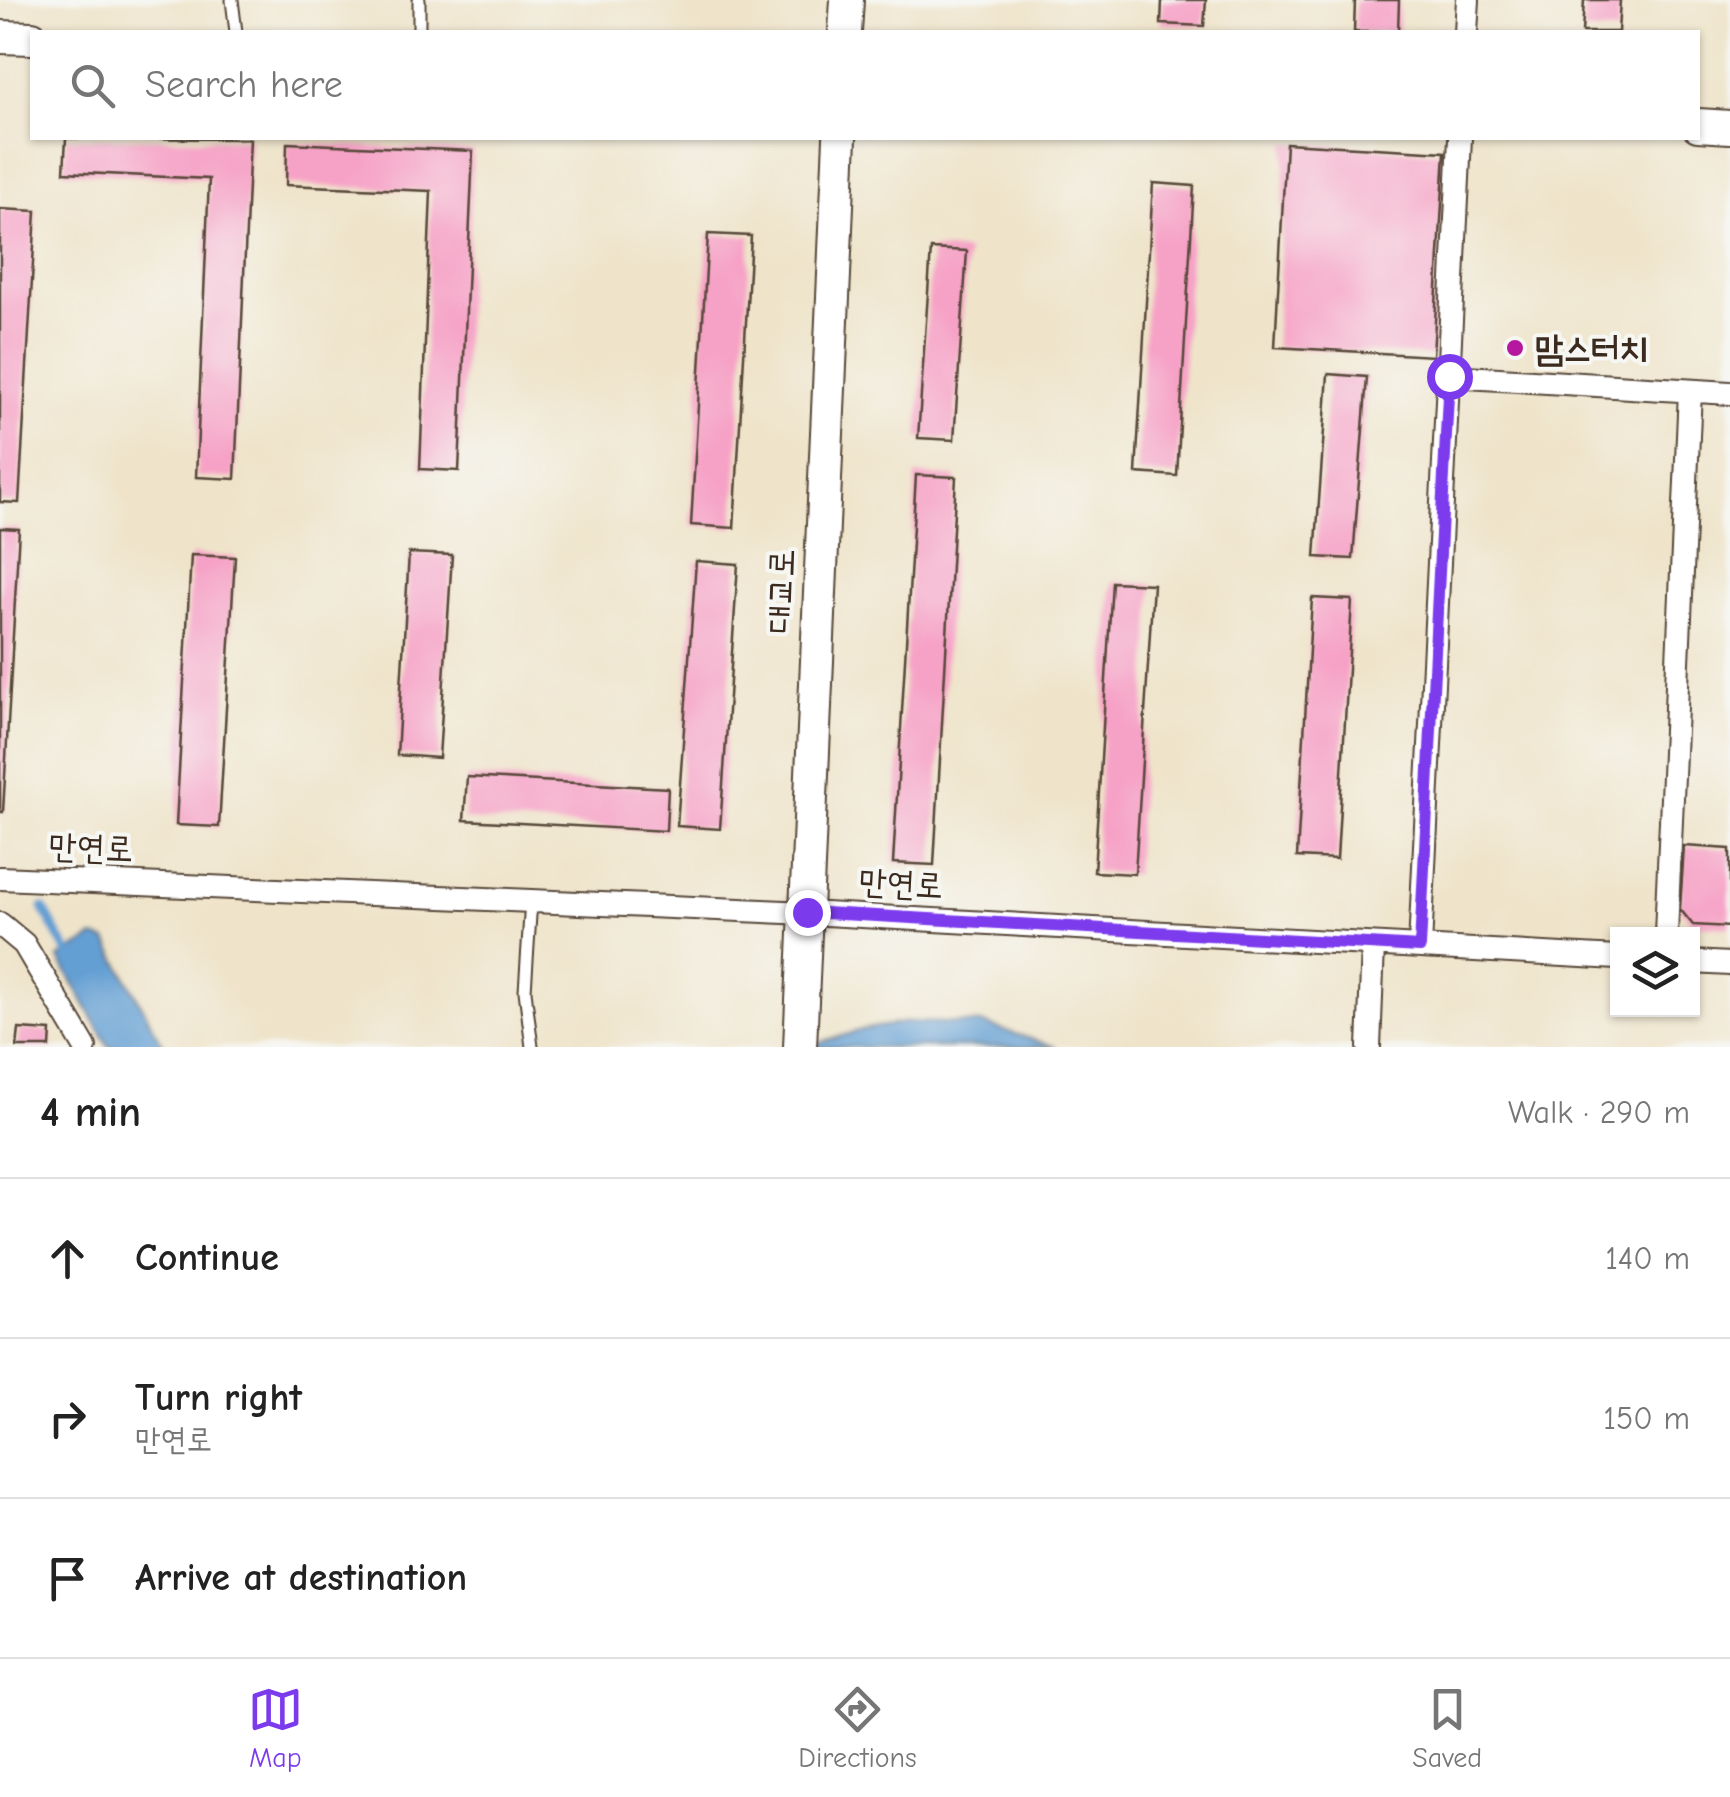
<!DOCTYPE html>
<meta charset="utf-8">
<style>
body{margin:0;font-family:"Comic Neue","Poor Story",sans-serif;background:#f2f2f2;color:#222}
.controls{position:absolute;right:30px;bottom:30px;display:grid;overflow:hidden;border-radius:0px;box-shadow:0 2px 8px #0004}
.controls button{width:90px;height:90px;display:grid;place-items:center;padding:0;border:0;border-bottom:2px solid #e0e0e0;background:#fff;color:#222;font:50px sans-serif}
.stop{position:absolute;width:30px;height:30px;margin:-22px;border:8px solid #7c3aed;border-radius:50%;background:#fff}
.stop.end{background:#7c3aed;border-color:#fff;box-shadow:0 2px 10px #0008}
.list{margin:0;padding:0;list-style:none}
h2{display:flex;justify-content:space-between;align-items:center;height:130px;margin:0;padding:0 40px;font-size:42px}
h2 small{font-size:32px;font-weight:400;color:#767676}
.list li{display:grid;grid-template-columns:65px 1fr auto;gap:30px;align-items:center;box-sizing:border-box;height:160px;padding:0 40px;border-top:2px solid #e0e0e0}
.list b{display:block;font-size:38px;white-space:nowrap}
.list p{margin:0;font-size:32px;white-space:nowrap;color:#767676}
.list em{font-size:32px;font-style:normal;color:#767676}
.icon{flex:none;width:55px;height:55px;fill:none;stroke:currentColor;stroke-width:2;stroke-linecap:round;stroke-linejoin:round}
.map{position:relative;flex:none;width:1730px;height:1047px;overflow:hidden}
.search{position:absolute;background:#fff;box-shadow:0 2px 8px #0004;left:30px;right:30px;top:30px;height:110px;display:flex;align-items:center;gap:25px;box-sizing:border-box;padding:0 35px;border-radius:0px;color:#767676;font-size:38px}
.sheet{height:610px;background:#fff}
nav{display:flex;justify-content:space-around;align-items:center;box-sizing:border-box;height:140px;border-top:2px solid #e0e0e0;background:#fff;font-size:28px;color:#767676}
nav a{display:grid;justify-items:center;gap:5px}
nav .on{color:#7c3aed}
.map>svg:first-child{display:block}
.water{fill:#639fd3;stroke:#4f6478;stroke-width:2.5}
.lines{fill:none;stroke-linecap:round;stroke-linejoin:round}
.stream{stroke:#639fd3;stroke-width:9}
.building{fill:#f6a2c6}
.lane-casing{stroke:#564638;stroke-width:15}
.street-casing{stroke:#564638;stroke-width:26}
.secondary-casing{stroke:#564638;stroke-width:36}
.lane{stroke:#fff;stroke-width:11}
.street{stroke:#fff;stroke-width:22}
.secondary{stroke:#fff;stroke-width:32}
.route{stroke:#7c3aed;stroke-width:12}
.poi-dot{fill:#b5179e;stroke:#f6f6f2;stroke-width:4}
.labels{text-anchor:middle;stroke-width:8;stroke-linejoin:round;paint-order:stroke}
.poi-label{font-size:35px;font-weight:bold;fill:#3b2a1e;stroke:#f6f6f2;text-anchor:start}
.street-label{font-size:35px;fill:#3b2a1e;stroke:#f6f6f2}
</style>
<div class="map">
<svg width="1730" height="1047" viewBox="0 0 1730 1047">
<rect width="100%" height="100%" fill="#f6f6f2"/>
<filter id="ink" filterUnits="userSpaceOnUse"><feTurbulence type="fractalNoise" baseFrequency=".01" numOctaves="2"/><feDisplacementMap in="SourceGraphic" scale="20" xChannelSelector="R" yChannelSelector="G"/><feConvolveMatrix kernelMatrix="1 2 1 2 8 2 1 2 1" color-interpolation-filters="sRGB"/></filter>
<filter id="wash" filterUnits="userSpaceOnUse"><feTurbulence type="fractalNoise" baseFrequency=".0048" numOctaves="4" result="noise"/><feDisplacementMap in="SourceGraphic" scale="40" xChannelSelector="R" yChannelSelector="G"/><feGaussianBlur stdDeviation="2.25" result="paint"/><feColorMatrix in="noise" values="0 0 0 0 0 0 0 0 0 0 0 0 0 0 0 0 0 1.4 0 .05"/><feComposite in="paint" operator="in"/></filter>
<g filter="url(#wash)">
<rect width="100%" height="100%" fill="#efe4ca"/>
<path class="water" d="M94,937L107,941L164,1047H109L59,958Z
M908,1022L984,1024L1056,1047H805L865,1029Z"/>
<g class="lines">
<path class="stream" d="M43,908L73,962"/>
</g>
<g id="blocks">
<path class="building" d="M1162,0H1206L1204,26L1161,24Z
M1355,0H1399L1398,32H1354Z
M1584,0H1620L1618,32H1582Z
M66,138L250,139L235,479L196,477L209,179L64,172Z
M287,143L473,151L459,471L420,469L431,191L286,185Z
M1286,143L1445,152L1433,356L1275,347Z
M1153,183L1194,186L1177,476L1136,473Z
M0,209L36,211L19,503L0,502Z
M708,234L751,236L734,528L691,525Z
M931,249L967,251L954,440L918,438Z
M1328,374L1367,377L1353,559L1315,557Z
M916,475L956,477L934,865L893,863Z
M0,528L19,529L3,812H0Z
M409,553L452,555L439,758L397,755Z
M191,555L235,557L219,827L176,825Z
M696,561L738,564L720,829L677,826Z
M1112,582L1153,584L1135,874L1094,872Z
M1312,598L1352,600L1337,859L1297,857Z
M467,777L668,788L666,831L464,820Z
M1684,846L1730,849V927L1693,925L1680,909Z
M19,1029L51,1031L50,1047H17Z"/>
</g>
</g>
<g filter="url(#ink)">
<use href="#blocks" fill-opacity="0" stroke="#564638" stroke-width="2.5"/>
<g class="lines">
<g class="lane-casing">
<path id="lane" d="M232,0L236,32
M419,32V0
M531,900L525,991L532,1047"/>
</g>
<g class="street-casing">
<path id="street" d="M1466,32L1468,0
M1449,376L1730,393
M0,878L807,913L1618,958
M0,924L24,944L85,1047
M1666,934L1690,391
M1420,947L1460,138
M1692,962L1730,964
M1369,1047L1373,946"/>
</g>
<g class="secondary-casing">
<path id="secondary" d="M845,32L847,0
M0,37L32,38
M1698,125L1730,127
M800,1047L840,138"/>
</g>
<use href="#lane" class="lane"/>
<use href="#street" class="street"/>
<use href="#secondary" class="secondary"/>
</g>
</g>
<g class="lines" filter="url(#ink)">
<path class="route" d="M807,912L1420,947L1449,376"/>
</g>
<circle class="poi-dot" cx="1515" cy="348" r="10"/>
<g class="labels">
<g class="poi-label">
<text x="1535" y="360">맘스터치</text>
</g>
<g class="street-label">
<text transform="translate(780 591) rotate(-88)" y="12">대교로</text>
<text transform="translate(91 847) rotate(2)" y="12">만연로</text>
<text transform="translate(901 883) rotate(3)" y="12">만연로</text>
</g>
</g>
</svg>
<div class="controls">
<button><svg class="icon" aria-label="layers" viewBox="0 0 24 24"><path d="M12 4l9 5-9 5-9-5zM3 14l9 5 9-5"/></svg></button>
</div>
<div class="stop" style="left:1449px;top:376px"></div>
<div class="stop end" style="left:807px;top:912px"></div>
<div class="search"><svg class="icon" aria-label="search" viewBox="0 0 24 24"><circle cx="10" cy="10" r="6"/><path d="M15 15l6 6"/></svg>Search here</div>
</div>
<section class="sheet">
<h2>4 min<small>Walk · 290 m</small></h2>
<ul class="list">
<li><svg class="icon" aria-label="ahead" viewBox="0 0 24 24"><path d="M12 20V5M6 11l6-6 6 6"/></svg><div><b>Continue</b></div><em>140 m</em></li>
<li><svg class="icon" aria-label="right" viewBox="0 0 24 24"><path d="M7 20v-9h11M14 6l5 5-5 5"/></svg><div><b>Turn right</b><p>만연로</p></div><em>150 m</em></li>
<li><svg class="icon" aria-label="arrive" viewBox="0 0 24 24"><path d="M6 21V4h12l-3 4 3 4H6"/></svg><div><b>Arrive at destination</b></div></li>
</ul>
</section>
<nav>
<a class="on"><svg class="icon" aria-label="map" viewBox="0 0 24 24"><path d="M3 6l6-2 6 2 6-2v14l-6 2-6-2-6 2zM9 4v14M15 6v14"/></svg>Map</a>
<a><svg class="icon" aria-label="directions" viewBox="0 0 24 24"><path d="M12 3l9 9-9 9-9-9zM9 14v-3h6M13 9l2 2-2 2"/></svg>Directions</a>
<a><svg class="icon" aria-label="saved" viewBox="0 0 24 24"><path d="M7 4h10v16l-5-4-5 4z"/></svg>Saved</a>
</nav>
